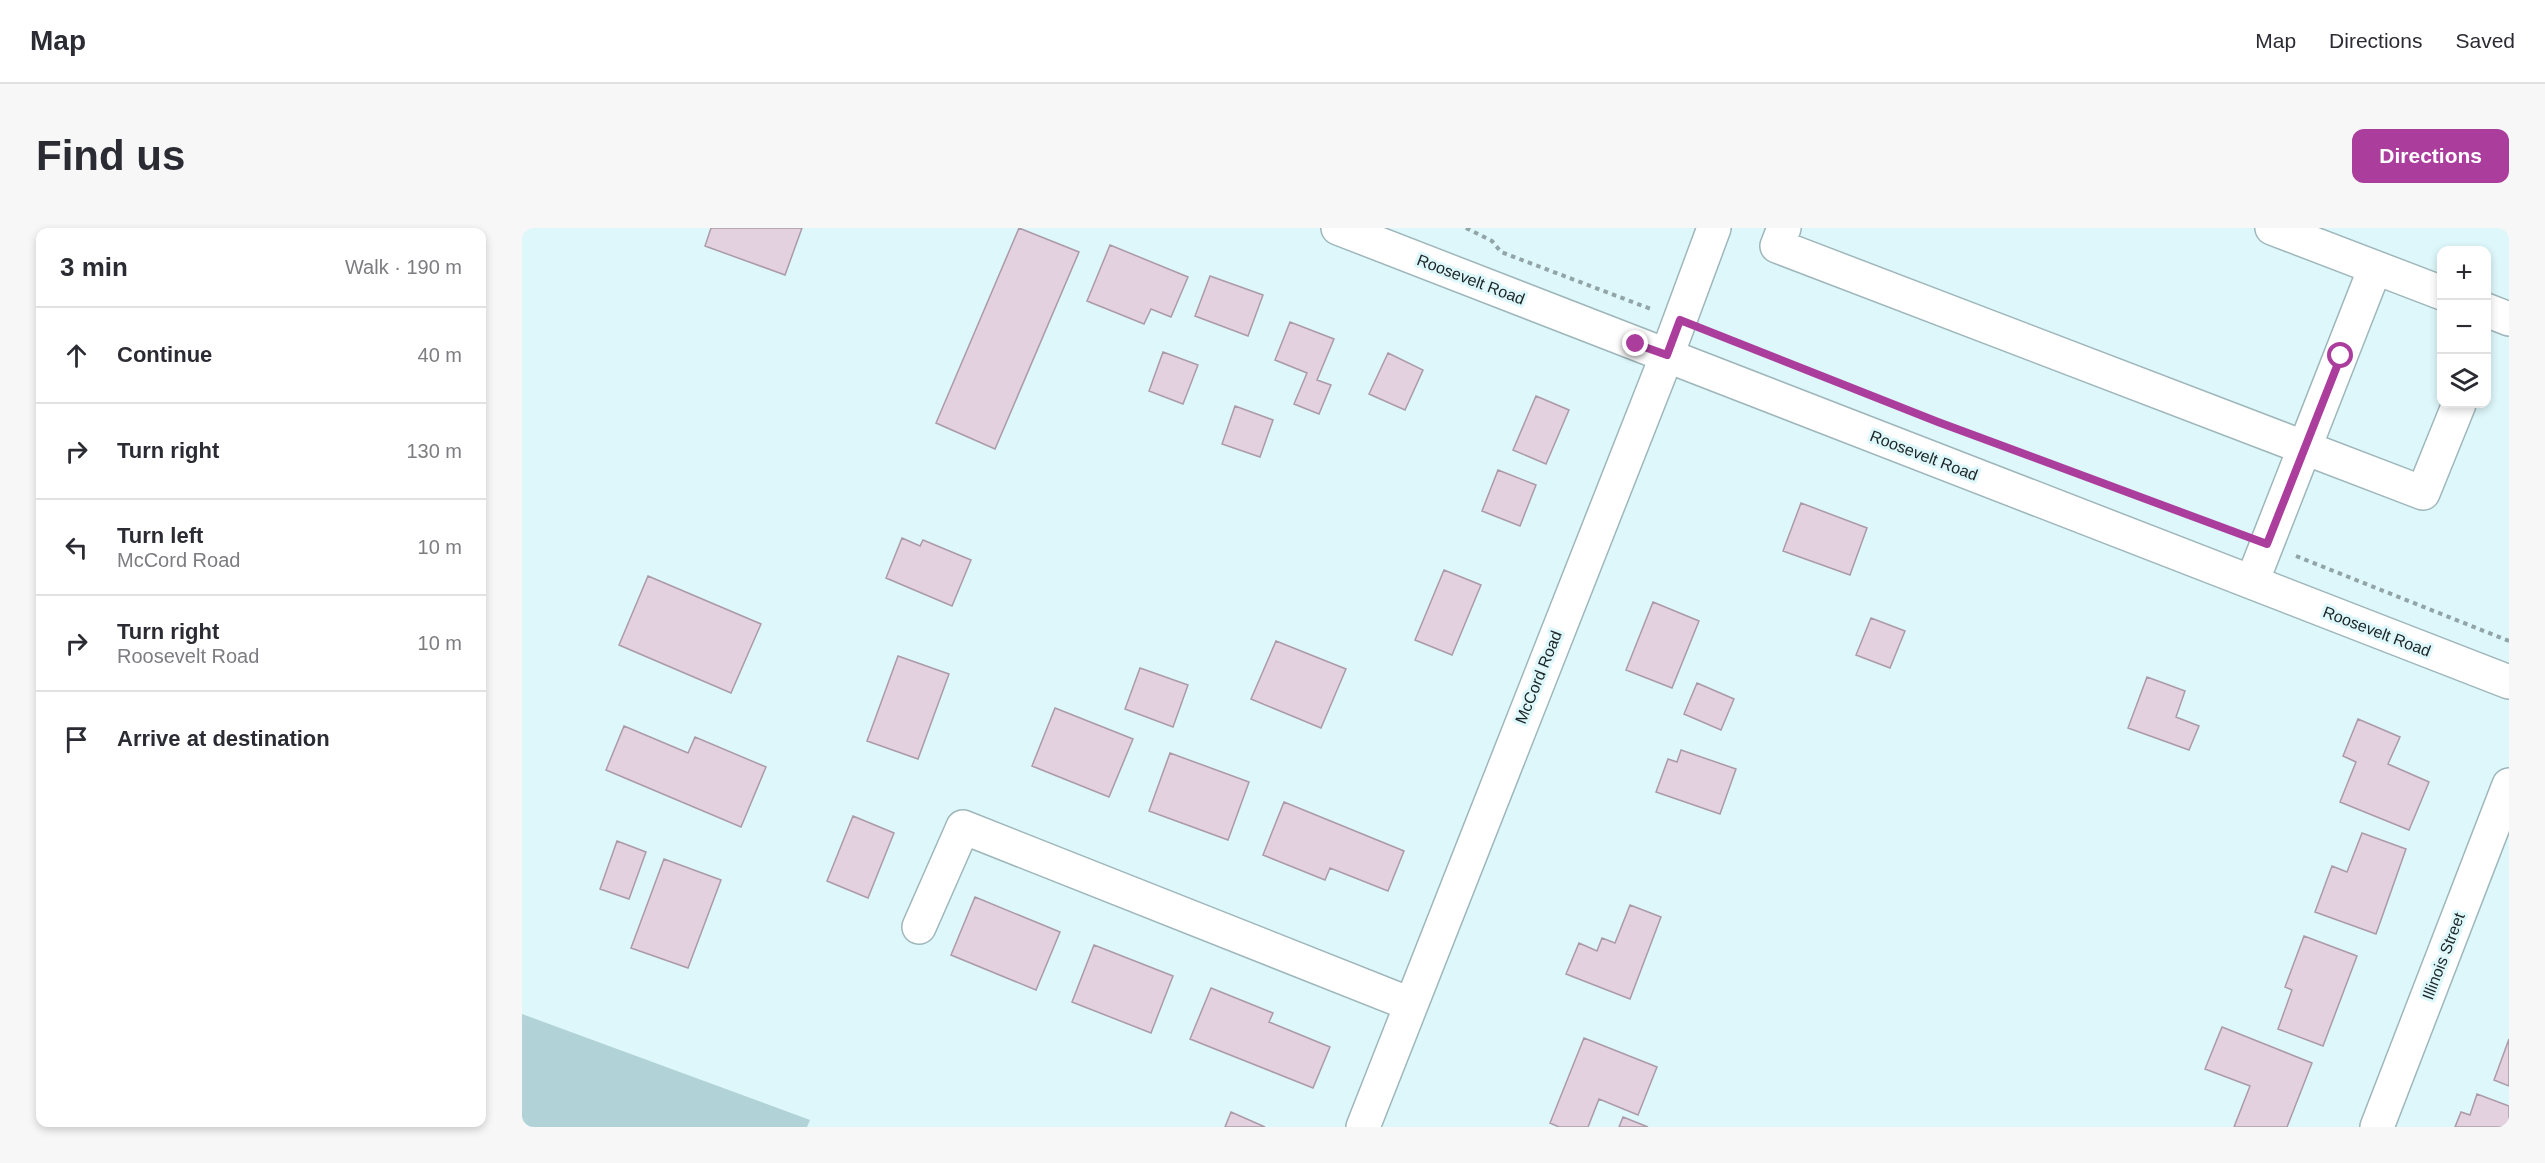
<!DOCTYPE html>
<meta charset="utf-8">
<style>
body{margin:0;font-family:Helvetica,sans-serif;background:#f7f7f7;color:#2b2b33}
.controls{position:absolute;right:18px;top:18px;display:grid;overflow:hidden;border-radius:12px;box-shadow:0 3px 9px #0003}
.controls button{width:54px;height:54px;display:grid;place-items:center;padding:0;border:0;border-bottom:2px solid #e1e1e2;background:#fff;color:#2b2b33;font:30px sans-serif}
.stop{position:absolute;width:18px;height:18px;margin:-14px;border:4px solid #ab3e9d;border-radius:50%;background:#fff}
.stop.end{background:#ab3e9d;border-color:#fff;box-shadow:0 2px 6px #0008}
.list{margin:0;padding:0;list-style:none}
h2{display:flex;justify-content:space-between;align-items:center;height:78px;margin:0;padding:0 24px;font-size:26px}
h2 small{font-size:20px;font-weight:400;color:#7c7c81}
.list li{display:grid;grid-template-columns:39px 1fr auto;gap:18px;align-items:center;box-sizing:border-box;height:96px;padding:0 24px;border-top:2px solid #e1e1e2}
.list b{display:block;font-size:22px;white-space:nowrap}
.list p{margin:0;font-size:20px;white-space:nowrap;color:#7c7c81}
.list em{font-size:20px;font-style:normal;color:#7c7c81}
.icon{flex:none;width:33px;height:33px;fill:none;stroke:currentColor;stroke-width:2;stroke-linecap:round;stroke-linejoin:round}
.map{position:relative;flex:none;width:1987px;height:899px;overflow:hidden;border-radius:12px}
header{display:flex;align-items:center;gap:36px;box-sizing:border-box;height:84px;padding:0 30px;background:#fff;border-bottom:2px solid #e1e1e2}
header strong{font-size:28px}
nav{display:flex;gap:33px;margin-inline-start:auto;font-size:21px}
.intro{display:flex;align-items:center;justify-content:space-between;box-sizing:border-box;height:144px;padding:0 36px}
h1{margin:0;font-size:42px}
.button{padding:15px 27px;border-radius:12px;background:#ab3e9d;color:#fff;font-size:21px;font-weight:700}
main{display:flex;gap:36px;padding:0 36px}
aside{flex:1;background:#fff;border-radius:12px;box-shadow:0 3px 9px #0003}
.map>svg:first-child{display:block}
.green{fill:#b1d2d6}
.building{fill:#e3d1df;stroke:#ab9aa7;stroke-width:1.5}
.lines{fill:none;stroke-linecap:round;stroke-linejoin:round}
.minor-casing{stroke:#9fb7ba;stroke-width:36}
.path{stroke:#91a4a6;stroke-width:4;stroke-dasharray:4.5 4.5;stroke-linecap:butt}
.minor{stroke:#fff;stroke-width:33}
.route{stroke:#ab3e9d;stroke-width:8}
.labels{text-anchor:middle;stroke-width:6;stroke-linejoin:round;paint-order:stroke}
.street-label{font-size:16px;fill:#1a2425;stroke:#def7fa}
</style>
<header>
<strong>Map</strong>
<nav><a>Map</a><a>Directions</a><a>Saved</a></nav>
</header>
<div class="intro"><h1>Find us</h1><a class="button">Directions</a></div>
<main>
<aside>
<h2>3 min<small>Walk · 190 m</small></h2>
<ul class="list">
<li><svg class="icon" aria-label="ahead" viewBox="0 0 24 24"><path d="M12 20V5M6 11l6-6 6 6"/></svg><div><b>Continue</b></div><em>40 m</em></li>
<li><svg class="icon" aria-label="right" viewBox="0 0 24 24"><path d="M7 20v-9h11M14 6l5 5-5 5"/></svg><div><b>Turn right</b></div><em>130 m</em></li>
<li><svg class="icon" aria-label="left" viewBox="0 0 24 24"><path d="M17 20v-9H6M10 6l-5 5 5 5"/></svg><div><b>Turn left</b><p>McCord Road</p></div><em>10 m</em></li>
<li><svg class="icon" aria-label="right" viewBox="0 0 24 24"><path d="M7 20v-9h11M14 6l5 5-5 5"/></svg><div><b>Turn right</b><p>Roosevelt Road</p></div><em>10 m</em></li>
<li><svg class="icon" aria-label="arrive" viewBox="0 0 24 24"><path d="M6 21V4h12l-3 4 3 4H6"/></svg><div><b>Arrive at destination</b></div></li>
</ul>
</aside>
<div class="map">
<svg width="1987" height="899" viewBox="0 0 1987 899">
<rect width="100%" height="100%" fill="#def7fa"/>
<path class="green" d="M0,786L288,892L285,899H0Z"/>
<path class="building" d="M189,0H280L263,47L183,18Z
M497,0L557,24L473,221L414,195Z
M588,17L666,49L649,89L629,81L622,96L565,73Z
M688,48L741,67L726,108L673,88Z
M768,94L812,111L795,152L809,157L797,186L772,176L785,145L753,132Z
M641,124L676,137L661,176L627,163Z
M866,125L901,142L883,182L847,166Z
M1014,168L1047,182L1024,236L991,222Z
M713,178L751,192L738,229L700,216Z
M976,242L1014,257L998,298L960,283Z
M1279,275L1345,300L1328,347L1261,323Z
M380,310L398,318L401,312L449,332L430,378L364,350Z
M922,342L959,357L930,427L893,412Z
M126,348L239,396L209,465L97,417Z
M1131,374L1177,393L1150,460L1104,442Z
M1349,390L1383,403L1368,440L1334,427Z
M754,413L824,441L799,500L729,471Z
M376,428L427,446L396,531L345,513Z
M618,440L666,457L651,499L603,481Z
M1625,449L1663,463L1654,489L1677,498L1667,522L1606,500Z
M1175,455L1212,471L1199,502L1162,486Z
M533,480L611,511L587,569L510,538Z
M1836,491L1878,509L1866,536L1907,554L1887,602L1818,574L1834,534L1821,528Z
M102,498L166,525L173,509L244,539L219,599L84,542Z
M1159,522L1214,541L1198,586L1134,564L1146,531L1155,534Z
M648,525L727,554L706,612L627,583Z
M762,574L882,623L866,663L808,640L803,652L741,627Z
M331,588L372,605L346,670L305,653Z
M1840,605L1884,621L1854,706L1793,684L1810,638L1825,644Z
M95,613L124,624L107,671L78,661Z
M142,631L199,652L166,740L109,720Z
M453,669L538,704L514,762L429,727Z
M1108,677L1139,689L1108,771L1044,746L1057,715L1075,723L1080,710L1093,715Z
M1782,708L1835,728L1801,818L1756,801L1770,762L1763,759Z
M572,717L651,748L629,805L550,774Z
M689,760L751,785L747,794L808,819L791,860L668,811Z
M1700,799L1790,835L1765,899H1712L1728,858L1683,841Z
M1062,810L1135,839L1116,887L1077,871L1066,899H1037L1028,895Z
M1987,811V858L1972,852Z
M1955,866L1987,878V899H1933L1939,884L1948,887Z
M709,884L743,899H703Z
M1101,889L1126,899H1097Z"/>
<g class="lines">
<g class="minor-casing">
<path id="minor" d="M816,0L1987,454
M1262,0L1255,18L1901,265L1937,176
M1750,0L1920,65
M1964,82L1987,91
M1730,354L1853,40
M397,699L441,599L888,776
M841,899L1145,127L1192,0
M1855,899L1987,557"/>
</g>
<path class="path" d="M944,0L970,13L979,24L1129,81
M1189,104L1341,164
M1440,203L1714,304
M1774,328L1987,413"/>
<use href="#minor" class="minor"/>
</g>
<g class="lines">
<path class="route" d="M1114,116L1145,127L1158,92L1416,194L1745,316L1819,128"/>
</g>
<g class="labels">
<g class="street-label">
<text transform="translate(949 51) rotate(21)" y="6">Roosevelt Road</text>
<text transform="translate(1402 227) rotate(21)" y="6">Roosevelt Road</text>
<text transform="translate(1855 403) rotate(21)" y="6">Roosevelt Road</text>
<text transform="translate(1016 449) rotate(-68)" y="6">McCord Road</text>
<text transform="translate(1921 728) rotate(-69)" y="6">Illinois Street</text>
</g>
</g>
</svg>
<div class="controls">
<button>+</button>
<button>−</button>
<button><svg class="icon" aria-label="layers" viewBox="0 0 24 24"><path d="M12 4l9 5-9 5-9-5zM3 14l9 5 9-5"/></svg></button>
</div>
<div class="stop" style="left:1819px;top:128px"></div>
<div class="stop end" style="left:1114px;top:116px"></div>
</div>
</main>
